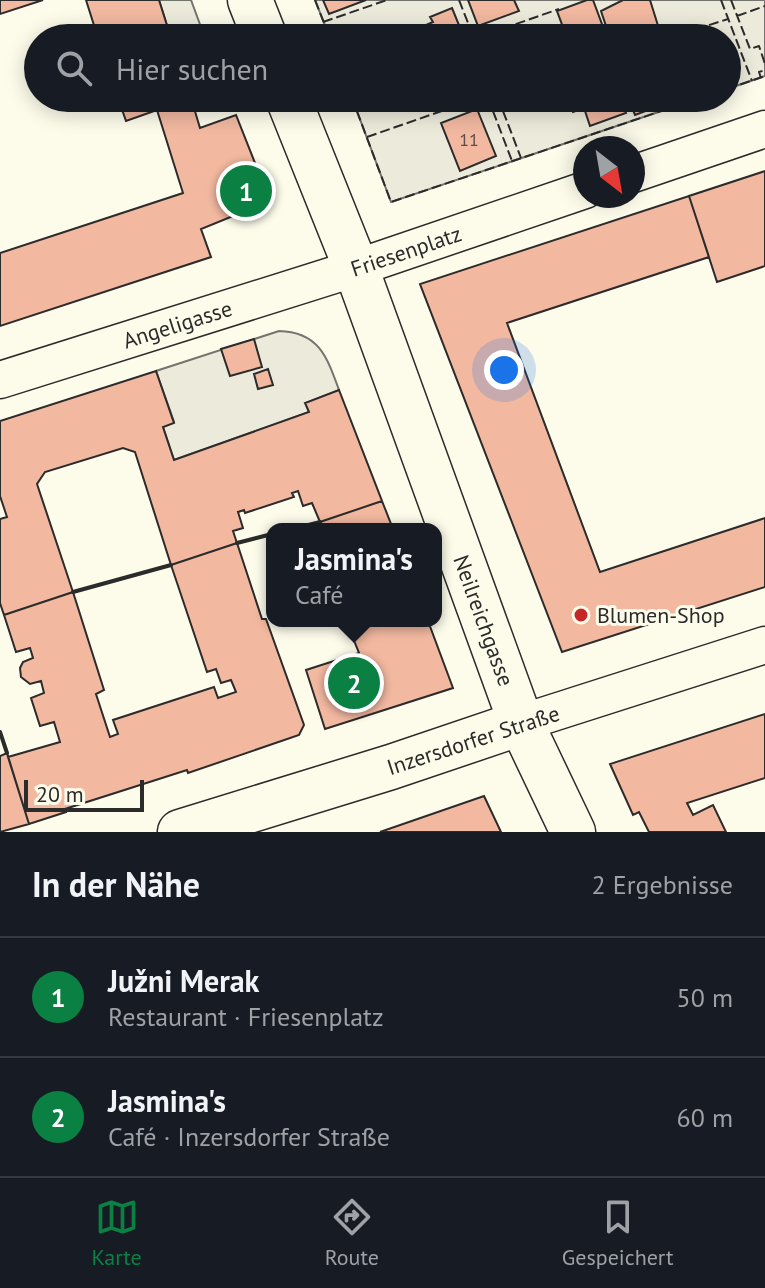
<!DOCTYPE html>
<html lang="de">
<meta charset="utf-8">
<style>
body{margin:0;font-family:"PT Sans",sans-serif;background:#20242c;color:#f1f3f6}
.compass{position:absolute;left:573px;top:136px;width:72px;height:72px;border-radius:50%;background:#171b24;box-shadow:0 4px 20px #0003;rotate:149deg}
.scale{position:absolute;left:24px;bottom:20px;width:120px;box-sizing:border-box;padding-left:8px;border:4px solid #2b2b2b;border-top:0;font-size:22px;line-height:28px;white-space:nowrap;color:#2b2b2b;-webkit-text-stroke:6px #fdfbea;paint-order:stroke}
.you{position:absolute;left:504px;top:370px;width:28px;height:28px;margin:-20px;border:6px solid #fff;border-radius:50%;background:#1a73e8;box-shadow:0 0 0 12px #1a73e833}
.badge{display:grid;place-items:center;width:52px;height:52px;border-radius:50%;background:#0b8043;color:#fff;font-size:26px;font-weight:700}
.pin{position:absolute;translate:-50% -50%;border:4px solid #fff;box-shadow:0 2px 8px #0006}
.popup{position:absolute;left:266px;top:523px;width:176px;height:104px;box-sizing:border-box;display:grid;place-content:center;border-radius:16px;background:#171b24;filter:drop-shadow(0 2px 6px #0005);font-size:26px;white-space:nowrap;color:#9ea1a6}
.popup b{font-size:30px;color:#f1f3f6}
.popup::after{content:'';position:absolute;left:50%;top:100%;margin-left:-16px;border:16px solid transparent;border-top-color:#171b24}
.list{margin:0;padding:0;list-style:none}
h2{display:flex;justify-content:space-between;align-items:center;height:104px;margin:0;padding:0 32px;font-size:34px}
h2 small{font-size:26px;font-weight:400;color:#9ea1a6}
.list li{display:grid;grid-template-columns:52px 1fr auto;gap:24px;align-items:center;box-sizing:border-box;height:120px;padding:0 32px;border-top:2px solid #363941}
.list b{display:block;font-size:30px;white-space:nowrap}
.list p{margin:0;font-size:26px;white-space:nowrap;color:#9ea1a6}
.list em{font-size:26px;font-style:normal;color:#9ea1a6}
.icon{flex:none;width:44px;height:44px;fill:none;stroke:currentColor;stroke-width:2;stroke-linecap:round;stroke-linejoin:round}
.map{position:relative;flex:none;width:765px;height:832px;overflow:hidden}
.search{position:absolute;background:#171b24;box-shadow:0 4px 20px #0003;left:24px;right:24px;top:24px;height:88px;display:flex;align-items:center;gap:20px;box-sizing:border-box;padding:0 28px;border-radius:44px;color:#9ea1a6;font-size:30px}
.sheet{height:344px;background:#171b24}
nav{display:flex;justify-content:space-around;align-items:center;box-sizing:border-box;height:112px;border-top:2px solid #363941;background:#171b24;font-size:22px;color:#9ea1a6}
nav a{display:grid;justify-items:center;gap:4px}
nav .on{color:#0b8043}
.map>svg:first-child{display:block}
.green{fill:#ecebdb;stroke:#74746e;stroke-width:2}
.building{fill:#f2b8a0;stroke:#2b2b2b;stroke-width:2}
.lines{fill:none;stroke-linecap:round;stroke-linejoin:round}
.street-casing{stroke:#2b2b2b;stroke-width:39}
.secondary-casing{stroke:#2b2b2b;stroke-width:47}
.street{stroke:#fdfbea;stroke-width:36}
.secondary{stroke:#fdfbea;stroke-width:44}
.fence{stroke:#2b2b2b;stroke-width:2;stroke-dasharray:10 4;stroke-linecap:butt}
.wall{stroke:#2b2b2b;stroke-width:4}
.poi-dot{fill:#c62828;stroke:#fdfbea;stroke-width:3}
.labels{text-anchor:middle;stroke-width:6;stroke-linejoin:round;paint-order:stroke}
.number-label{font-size:18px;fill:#5d4e48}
.street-label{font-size:22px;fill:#2b2b2b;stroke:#fdfbea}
.poi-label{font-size:22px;fill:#2b2b2b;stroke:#fdfbea;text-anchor:start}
</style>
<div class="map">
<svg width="765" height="832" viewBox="0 0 765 832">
<rect width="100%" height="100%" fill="#fdfbea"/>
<path class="green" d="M159,0H191L205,38H171Z
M315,0H765V76L727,89V38H330Z
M352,98H700L391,202Z
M279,331C319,332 327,357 339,390L306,403L309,412L174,460L163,427L174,422L156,371Z"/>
<path class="building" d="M0,0H43L0,14Z
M86,0H159L171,38H98Z
M323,0H366L329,14Z
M468,0H514L519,11L478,26Z
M587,0H593L606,35L599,38H557L555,33L564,30L557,11Z
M623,0H650L660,32L641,38H610L601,11Z
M452,8L463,35L456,38H414L412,31L433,22L430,17Z
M118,98H191L200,128L236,115L270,201L201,229L211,257L0,326V253L183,193L157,110L126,121Z
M568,98H620L626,113L590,126L584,108L573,112Z
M628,98H651L654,108L635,115Z
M477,109L496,156L460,171L441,123Z
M765,171V266L717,282L689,196Z
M689,196L709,257L507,323L600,572L765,518V587L562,652L420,284Z
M254,339L262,367L230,376L221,349Z
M268,369L273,385L258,389L254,374Z
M156,371L174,423L163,427L174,460L309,412L305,403L339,390L382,501L320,522L312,503L303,506L298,491L292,493L294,497L245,513L244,510L238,512L243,528L233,531L237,543L171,565L135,452L123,448L45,472L37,484L73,592L4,615L0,603V519L7,517L0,496V421Z
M382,501L393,529H322L320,522Z
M237,543L262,619H266L304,725L299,735L188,773L187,770L65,809L66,812L29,824L8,757L60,742L54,722L40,726L31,698L44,693L41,681L30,684L21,677L20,668L23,662L33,658L30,648L16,652L4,615L73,592L104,690L96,694L110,737L118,734L113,720L214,687L218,698L236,692L231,680L221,683L216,669L207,672L171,565Z
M357,621H428L453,688L325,729L306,670L359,653L353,638L359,627Z
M765,714V778L687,803L693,815L713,805L726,832H649L639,812L633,815L610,764Z
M7,753L29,824L0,832V756Z
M484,796L501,832H380Z"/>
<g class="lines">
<g class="street-casing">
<g id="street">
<path d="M633,174L765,129"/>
<path id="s1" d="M0,380L356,268L585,190"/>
<path d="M521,723L765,645"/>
</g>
</g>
<g class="secondary-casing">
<g id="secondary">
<path d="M250,0L265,38"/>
<path id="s2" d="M288,98L356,268L521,723L573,832"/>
<path d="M180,832L391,767L521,723"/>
</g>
</g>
<use href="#street" class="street"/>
<use href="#secondary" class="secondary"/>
<path class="fence" d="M315,0L330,38
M459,0L474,38
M721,0L752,81
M731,0L750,49L759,46L765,64
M737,16L765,6
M323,22L387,0
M476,38L559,9
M669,38L728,19
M761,78L759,72L765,70
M727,89L765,76
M352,98L391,202L700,98
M488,98L512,161
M498,98L521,158
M367,137L479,98"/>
<path class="wall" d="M293,529L320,522
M237,543L272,534
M73,592L171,565
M0,732L7,753"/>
</g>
<circle class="poi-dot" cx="581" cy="615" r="8"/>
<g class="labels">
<g class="number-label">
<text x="469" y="146">11</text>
</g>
<g class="street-label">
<text dy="8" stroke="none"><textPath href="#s1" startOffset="426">Friesenplatz</textPath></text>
<text dy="8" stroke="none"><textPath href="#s1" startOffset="186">Angeligasse</textPath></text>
<text dy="8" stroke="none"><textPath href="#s2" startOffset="558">Neilreichgasse</textPath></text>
<text transform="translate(473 740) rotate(-18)" y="8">Inzersdorfer Straße</text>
</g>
<g class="poi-label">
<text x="597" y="623">Blumen-Shop</text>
</g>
</g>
</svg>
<svg class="compass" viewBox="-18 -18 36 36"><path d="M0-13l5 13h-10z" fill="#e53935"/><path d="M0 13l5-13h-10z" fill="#9ea1a6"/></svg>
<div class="scale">20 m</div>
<div class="you"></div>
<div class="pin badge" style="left:246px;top:191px">1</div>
<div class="pin badge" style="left:354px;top:683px">2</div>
<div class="popup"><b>Jasmina's</b>Café</div>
<div class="search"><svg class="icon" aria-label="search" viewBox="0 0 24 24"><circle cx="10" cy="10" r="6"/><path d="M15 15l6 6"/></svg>Hier suchen</div>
</div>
<section class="sheet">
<h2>In der Nähe<small>2 Ergebnisse</small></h2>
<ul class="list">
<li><span class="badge">1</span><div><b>Južni Merak</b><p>Restaurant · Friesenplatz</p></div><em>50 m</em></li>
<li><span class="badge">2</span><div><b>Jasmina's</b><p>Café · Inzersdorfer Straße</p></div><em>60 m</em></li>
</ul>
</section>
<nav>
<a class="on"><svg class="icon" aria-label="map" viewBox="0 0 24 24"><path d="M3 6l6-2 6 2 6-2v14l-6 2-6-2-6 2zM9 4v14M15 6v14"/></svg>Karte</a>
<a><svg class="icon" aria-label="directions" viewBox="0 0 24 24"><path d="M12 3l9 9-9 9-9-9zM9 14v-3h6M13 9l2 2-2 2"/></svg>Route</a>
<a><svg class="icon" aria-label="saved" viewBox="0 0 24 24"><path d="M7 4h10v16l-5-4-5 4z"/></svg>Gespeichert</a>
</nav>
